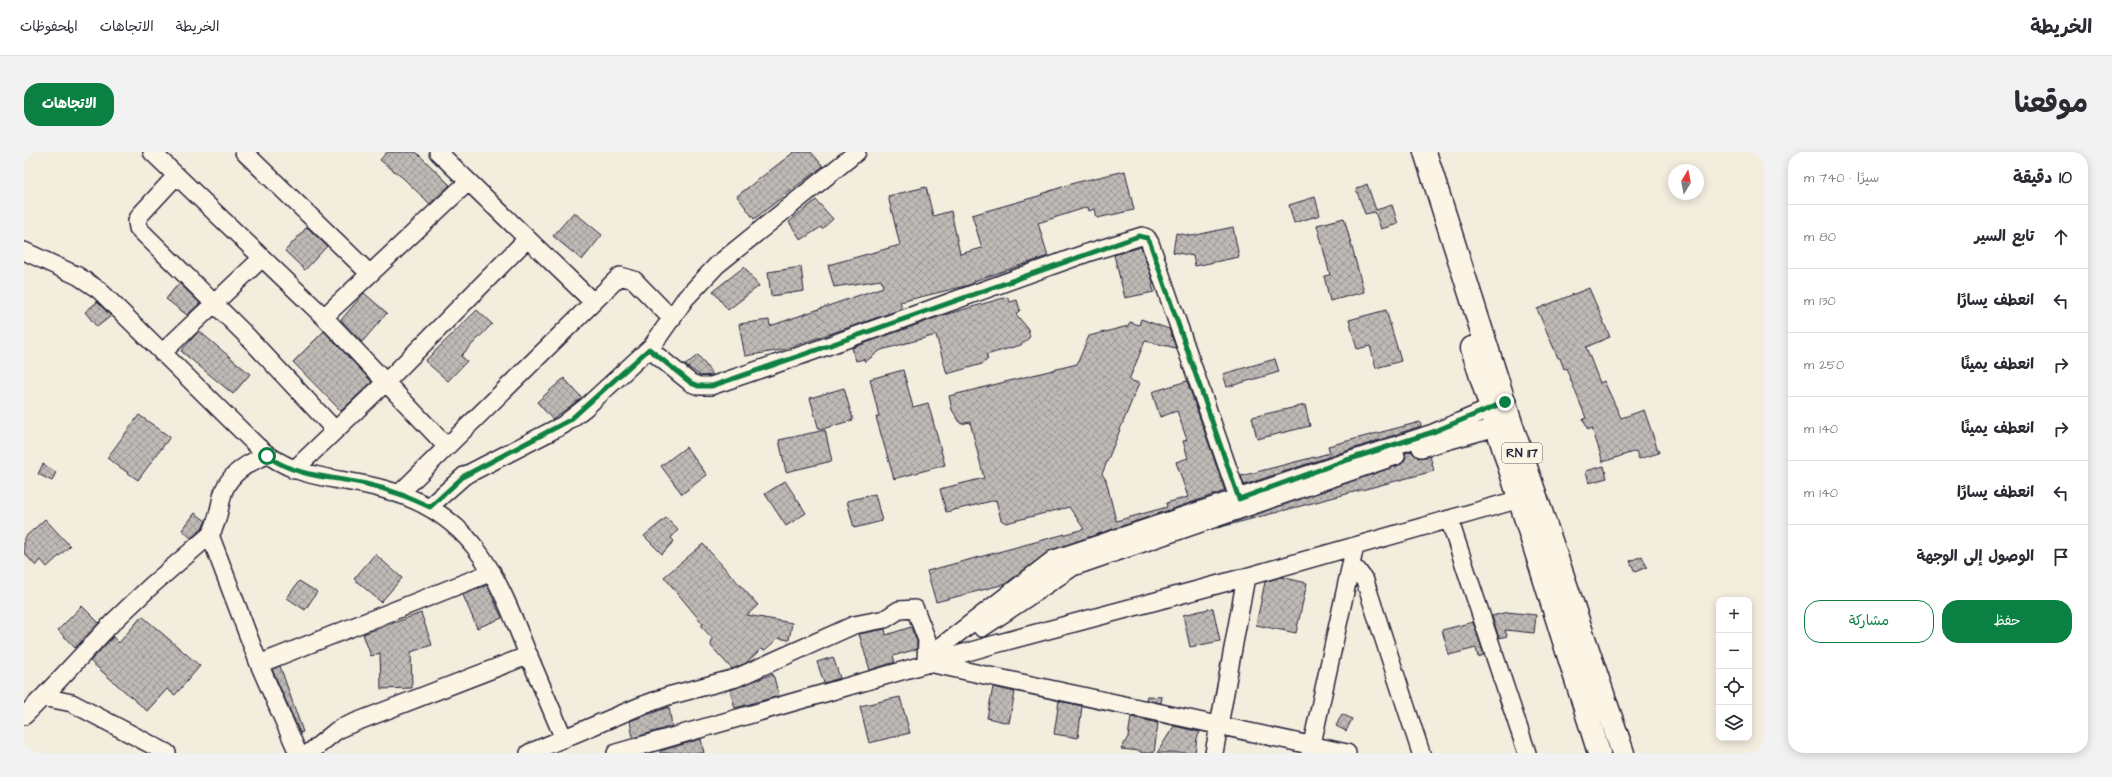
<!DOCTYPE html>
<html lang="ar">
<meta charset="utf-8">
<style>
body{margin:0;font-family:"Architects Daughter","Playpen Sans Arabic",sans-serif;background:#f2f2f3;color:#2b2b33;direction:rtl}
.controls{position:absolute;right:12px;bottom:12px;display:grid;overflow:hidden;border-radius:8px;box-shadow:0 2px 10px #0003}
.controls button{width:36px;height:36px;display:grid;place-items:center;padding:0;border:0;border-bottom:1px solid #e1e1e2;background:#fff;color:#2b2b33;font:20px sans-serif}
.compass{position:absolute;left:1644px;top:12px;width:36px;height:36px;border-radius:50%;background:#fff;box-shadow:0 2px 10px #0003;rotate:10deg}
.stop{position:absolute;width:12px;height:12px;margin:-9px;border:3px solid #0b8043;border-radius:50%;background:#fff}
.stop.end{background:#0b8043;border-color:#fff;box-shadow:0 1px 4px #0008}
.list{margin:0;padding:0;list-style:none}
h2{display:flex;justify-content:space-between;align-items:center;height:52px;margin:0;padding:0 16px;font-size:17px}
h2 small{font-size:13px;font-weight:400;color:#7c7c81}
.list li{display:grid;grid-template-columns:26px 1fr auto;gap:12px;align-items:center;box-sizing:border-box;height:64px;padding:0 16px;border-top:1px solid #e1e1e2}
.list b{display:block;font-size:15px;white-space:nowrap}
.list em{font-size:13px;font-style:normal;color:#7c7c81}
.actions{display:flex;gap:8px;padding:12px 16px}
.actions a{flex:1;padding:9px 0;border:1px solid #0b8043;border-radius:16px;text-align:center;font-size:14px;color:#0b8043}
.actions .main{background:#0b8043;color:#fff}
.icon{flex:none;width:22px;height:22px;fill:none;stroke:currentColor;stroke-width:2;stroke-linecap:round;stroke-linejoin:round}
.map{position:relative;flex:none;width:1740px;height:601px;overflow:hidden;direction:ltr;border-radius:16px}
header{display:flex;align-items:center;gap:24px;box-sizing:border-box;height:56px;padding:0 20px;background:#fff;border-bottom:1px solid #e1e1e2}
header strong{font-size:19px}
nav{display:flex;gap:22px;margin-inline-start:auto;font-size:14px}
.intro{display:flex;align-items:center;justify-content:space-between;box-sizing:border-box;height:96px;padding:0 24px}
h1{margin:0;font-size:28px}
.button{padding:10px 18px;border-radius:16px;background:#0b8043;color:#fff;font-size:14px;font-weight:700}
main{display:flex;gap:24px;padding:0 24px}
aside{flex:1;background:#fff;border-radius:16px;box-shadow:0 2px 10px #0003}
.map>svg:first-child{display:block}
.building{fill:url(#building-cross-hatch);stroke:#22223b}
.lines{fill:none;stroke-linecap:round;stroke-linejoin:round}
.minor-casing{stroke:#22223b;stroke-width:20}
.major-casing{stroke:#22223b;stroke-width:25}
.minor{stroke:#fcf5e5;stroke-width:17}
.major{stroke:#fcf5e5;stroke-width:22}
.route{stroke:#0b8043;stroke-width:5}
.labels{text-anchor:middle;stroke-width:4;stroke-linejoin:round;paint-order:stroke}
.shield{fill:#fcf5e5;stroke:#63616e;stroke-width:1}
.shield-label{font-size:12px;font-weight:bold;fill:#22223b}
</style>
<header>
<strong>الخريطة</strong>
<nav><a>الخريطة</a><a>الاتجاهات</a><a>المحفوظات</a></nav>
</header>
<div class="intro"><h1>موقعنا</h1><a class="button">الاتجاهات</a></div>
<main>
<aside>
<h2>10 دقيقة<small>سيرًا · 740 m</small></h2>
<ul class="list">
<li><svg class="icon" aria-label="ahead" viewBox="0 0 24 24"><path d="M12 20V5M6 11l6-6 6 6"/></svg><div><b>تابع السير</b></div><em>80 m</em></li>
<li><svg class="icon" aria-label="left" viewBox="0 0 24 24"><path d="M17 20v-9H6M10 6l-5 5 5 5"/></svg><div><b>انعطف يسارًا</b></div><em>130 m</em></li>
<li><svg class="icon" aria-label="right" viewBox="0 0 24 24"><path d="M7 20v-9h11M14 6l5 5-5 5"/></svg><div><b>انعطف يمينًا</b></div><em>250 m</em></li>
<li><svg class="icon" aria-label="right" viewBox="0 0 24 24"><path d="M7 20v-9h11M14 6l5 5-5 5"/></svg><div><b>انعطف يمينًا</b></div><em>140 m</em></li>
<li><svg class="icon" aria-label="left" viewBox="0 0 24 24"><path d="M17 20v-9H6M10 6l-5 5 5 5"/></svg><div><b>انعطف يسارًا</b></div><em>140 m</em></li>
<li><svg class="icon" aria-label="arrive" viewBox="0 0 24 24"><path d="M6 21V4h12l-3 4 3 4H6"/></svg><div><b>الوصول إلى الوجهة</b></div></li>
</ul>
<div class="actions"><a class="main">حفظ</a><a>مشاركة</a></div>
</aside>
<div class="map">
<svg width="1740" height="601" viewBox="0 0 1740 601">
<defs>
<pattern id="building-cross-hatch" width="8" height="8" patternUnits="userSpaceOnUse"><rect width="8" height="8" fill="#bfbab6"/><path d="M0 0l8 8M0 8l8-8" fill="none" stroke="#9b9795"/></pattern>
</defs>
<rect width="100%" height="100%" fill="#f3edde"/>
<filter id="ink" filterUnits="userSpaceOnUse"><feTurbulence type="fractalNoise" baseFrequency=".025" numOctaves="2"/><feDisplacementMap in="SourceGraphic" scale="8" xChannelSelector="R" yChannelSelector="G"/><feConvolveMatrix kernelMatrix="1 2 1 2 8 2 1 2 1" color-interpolation-filters="sRGB"/></filter>
<g filter="url(#ink)">
<path class="building" d="M363,0H392L426,33L406,52L379,26L356,8Z
M770,0H787L799,14L730,67L713,44Z
M1101,19L1110,58L1073,66L1071,57L1065,59L1064,55L1014,71L1024,104L950,129V131L945,133L876,150L878,157L823,176L758,198L721,204L715,172L745,168L746,174L859,135L857,128L810,135L804,113L876,93L864,44L902,35L909,64L927,59L936,102L958,96L948,63L1018,43L1017,42L1050,31Z
M1343,32L1352,58L1368,53L1374,72L1357,77L1351,60L1341,62L1332,37Z
M1291,45L1296,63L1270,71L1265,53Z
M792,48L809,67L798,77L797,75L777,88L765,70Z
M550,60L578,83L558,108L529,84Z
M1320,66L1340,140L1306,149L1300,124L1306,123L1293,73Z
M283,75L303,94L281,118L261,99Z
M1209,75L1215,105L1171,114L1169,104L1149,100L1152,81L1168,84Z
M1117,95L1130,132H1128L1130,140L1101,146L1090,103Z
M720,115L735,134L704,158L689,139Z
M777,115L780,139L747,144L744,120Z
M155,131L176,151L163,163L142,147Z
M1565,136L1586,185L1562,195L1576,231L1580,229L1597,266L1620,258L1635,301L1615,307L1612,299L1579,310L1568,276L1564,278L1559,267L1562,266L1542,216L1540,217L1536,206H1534L1513,157Z
M340,141L363,161L338,190L317,168Z
M983,145L986,150L993,148L996,158L992,162L1004,177L1006,185L997,193L962,203L964,207L958,212L923,222L912,183L857,198L841,210L840,207L832,209L828,196L920,163Z
M73,150L87,164L73,175L61,160Z
M453,158L468,172L437,204L443,209L424,229L401,209Z
M1362,158L1377,209L1352,216L1346,194L1333,197L1325,168Z
M1117,167L1145,177L1152,196L1121,189L1105,228L1115,231L1078,322L1082,328L1092,369L1143,355L1142,351L1164,345L1152,310L1164,306L1159,289L1163,288L1153,259L1136,265L1128,240L1163,229L1201,339L1027,398L981,432L912,450L903,419L1060,377L1045,355L982,371L977,368L972,348L922,360L916,337L960,326L946,270L937,272L928,258L925,244L1053,212L1065,184L1104,174L1106,170L1115,173Z
M175,179L226,222L209,242L157,199Z
M300,179L348,230L317,259L269,210Z
M674,203L689,223L677,224L661,213Z
M1251,207L1255,220L1203,235L1199,222Z
M879,218L889,255L904,251L921,313L870,327L852,265L855,264L846,227Z
M540,226L558,246L528,267L513,250Z
M820,236L829,268L795,278L786,246Z
M1281,253L1286,274L1233,287L1228,265Z
M115,263L146,285L114,328L83,306Z
M1396,270L1397,274L1220,333L1217,324L1306,301L1304,294Z
M801,278L808,309L762,320L755,288Z
M662,295L683,323L658,342L637,314Z
M1387,299L1394,306L1406,304L1410,319L1193,376L1375,313L1382,306L1381,301Z
M19,312L32,320L28,329L14,322Z
M1580,314L1583,326L1565,331L1562,319Z
M761,329L782,361L762,374L741,342Z
M851,342L858,369L830,376L823,349Z
M171,361L182,369L178,377L167,386L158,378Z
M642,366L654,378L647,386L650,389L638,402L620,384Z
M21,367L46,394L23,415L17,408L12,414L0,401V386Z
M679,392L734,453L723,463L768,471L765,488L754,486L741,498L737,497L722,511L708,517L687,494L688,486L677,474L679,472L640,425Z
M351,402L378,426L357,450L330,427Z
M1618,404L1623,415L1611,420L1606,409Z
M1257,425L1283,431L1272,481L1232,473L1241,430Z
M275,429L293,440L281,458L263,446Z
M463,433L478,466L453,476L439,443Z
M58,454L75,471L51,496L34,478Z
M1189,456L1196,489L1166,495L1159,463Z
M1483,460L1512,463L1510,481L1481,478L1483,484L1475,486L1468,464Z
M397,461L408,493L387,500L388,536L357,537L356,501L347,504L339,482Z
M118,464L176,514L151,543L143,537L123,559L66,509L89,485L95,491Z
M1449,470L1460,503L1454,505L1452,496L1425,503L1418,478Z
M887,475L893,490V497L869,504L871,510L846,518L835,482L861,477L862,483Z
M809,505L816,526L800,531L793,510Z
M256,514L279,580L276,581L248,517Z
M749,522L755,544L711,556L706,538Z
M969,535L991,540L985,571L963,566Z
M1123,544L1138,545L1137,551L1122,548Z
M876,545L886,581L845,591L836,554Z
M1035,549L1058,554L1054,586L1030,582Z
M645,555L648,574L609,586L606,569Z
M1318,562L1328,567L1322,579L1312,574Z
M1107,565L1134,571L1130,601H1117V599L1097,597L1104,585Z
M1150,574L1176,580L1173,586L1171,601H1133Z
M677,587L680,601H636V599Z"/>
<g class="lines">
<g class="minor-casing">
<path id="minor" d="M128,0L300,165L423,295
M220,0L346,122
M414,0L569,150
M152,24L116,63L113,69L114,76L222,183L311,278
M0,99L54,124L75,138L233,294C272,329 312,324 359,337C446,360 471,418 501,495C514,526 527,556 540,587
M300,165L444,30
M625,197L667,231L675,234H687L781,202L1063,101L1118,84L1123,86L1126,91L1218,357
M138,201L238,106
M1397,296L1483,272
M270,318L363,229L503,87
M375,342L596,124L610,128L648,167
M405,355L440,324L539,273L562,255L628,194L661,147L693,113L833,0
M1425,367L1503,601
M186,383L235,512L274,601
M1327,415L1334,419L1341,429L1397,601
M958,476L1049,415L1372,304
M235,512L468,420
M19,545L89,470L128,433L186,383C194,371 195,356 199,341C205,322 225,310 243,303
M0,564L19,545L48,551L143,601
M285,601L312,579L319,575L505,503
M505,601L614,555L644,544L712,526L830,473L861,467L875,458L891,457L903,488L902,508L904,511
M592,601L968,493L1222,425L1496,347
M1190,601L1222,425
M1286,601L1331,394
M1323,601L905,511L915,496L1030,407L1409,281L1477,252"/>
</g>
<g class="major-casing">
<path id="major" d="M1401,0L1487,271L1599,601
M1448,196L1575,601"/>
</g>
<use href="#minor" class="minor"/>
<use href="#major" class="major"/>
</g>
</g>
<g class="lines" filter="url(#ink)">
<path class="route" d="M243,304C275,326 306,324 342,332C364,337 385,345 406,355L440,324L546,268L625,197L667,231L674,234H688L781,202L1115,84L1123,86L1126,91L1215,347L1317,310L1409,280L1481,250"/>
</g>
<g class="labels">
<rect class="shield" x="1478" y="291" width="40" height="20" rx="3"/>
<g class="shield-label">
<text x="1498" y="305">RN 117</text>
</g>
</g>
</svg>
<div class="controls">
<button>+</button>
<button>−</button>
<button><svg class="icon" aria-label="locate" viewBox="0 0 24 24"><circle cx="12" cy="12" r="6"/><path d="M12 2v4M12 18v4M2 12h4M18 12h4"/></svg></button>
<button><svg class="icon" aria-label="layers" viewBox="0 0 24 24"><path d="M12 4l9 5-9 5-9-5zM3 14l9 5 9-5"/></svg></button>
</div>
<svg class="compass" viewBox="-18 -18 36 36"><path d="M0-13l5 13h-10z" fill="#e53935"/><path d="M0 13l5-13h-10z" fill="#7c7c81"/></svg>
<div class="stop" style="left:243px;top:304px"></div>
<div class="stop end" style="left:1481px;top:250px"></div>
</div>
</main>
